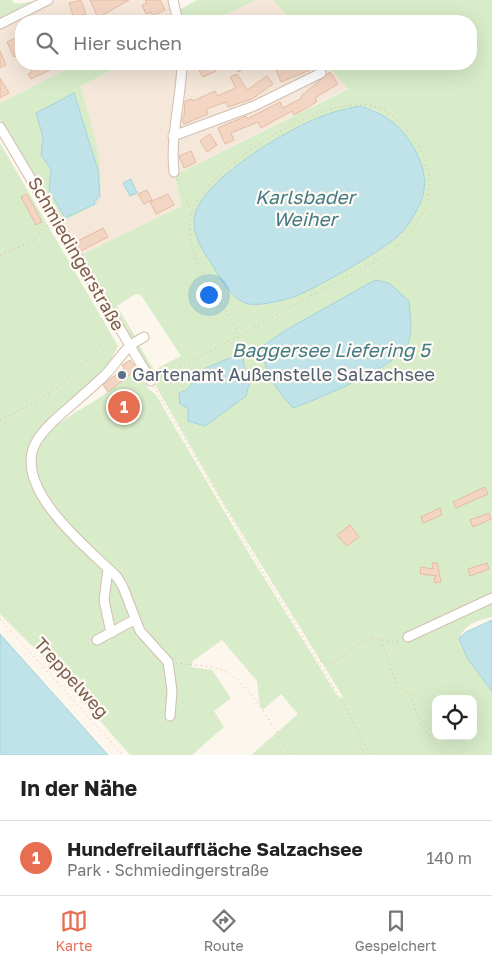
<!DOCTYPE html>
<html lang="de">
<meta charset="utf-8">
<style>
body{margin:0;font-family:"Golos Text",sans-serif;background:#f2f2f2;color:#222}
.controls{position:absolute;right:15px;bottom:15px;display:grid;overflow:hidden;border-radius:10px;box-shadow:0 5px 20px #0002}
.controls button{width:45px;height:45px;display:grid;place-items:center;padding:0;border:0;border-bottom:1px solid #e0e0e0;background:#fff;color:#222;font:25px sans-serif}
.you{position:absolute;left:208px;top:294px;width:18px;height:18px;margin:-12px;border:4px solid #fff;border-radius:50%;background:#1a73e8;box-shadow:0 0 0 8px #1a73e833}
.badge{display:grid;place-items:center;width:32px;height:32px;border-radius:50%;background:#e76f51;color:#fff;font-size:16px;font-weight:700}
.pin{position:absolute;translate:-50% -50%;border:2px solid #fff;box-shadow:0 1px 5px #0006}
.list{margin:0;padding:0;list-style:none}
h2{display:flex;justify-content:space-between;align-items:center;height:65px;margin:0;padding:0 20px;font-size:21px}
h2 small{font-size:16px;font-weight:400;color:#767676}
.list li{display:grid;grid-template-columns:32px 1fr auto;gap:15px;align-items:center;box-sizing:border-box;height:75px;padding:0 20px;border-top:1px solid #e0e0e0}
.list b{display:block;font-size:19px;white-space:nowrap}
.list p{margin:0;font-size:16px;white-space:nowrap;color:#767676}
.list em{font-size:16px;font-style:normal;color:#767676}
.icon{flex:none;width:28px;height:28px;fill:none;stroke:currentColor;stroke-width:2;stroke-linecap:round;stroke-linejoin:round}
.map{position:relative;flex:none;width:492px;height:755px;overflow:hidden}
.search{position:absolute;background:#fff;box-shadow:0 5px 20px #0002;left:15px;right:15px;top:15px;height:55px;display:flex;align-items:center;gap:12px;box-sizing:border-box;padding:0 18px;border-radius:20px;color:#767676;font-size:19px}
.sheet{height:140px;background:#fff}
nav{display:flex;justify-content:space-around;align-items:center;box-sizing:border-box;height:70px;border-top:1px solid #e0e0e0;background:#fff;font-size:14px;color:#767676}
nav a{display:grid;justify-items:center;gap:2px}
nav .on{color:#e76f51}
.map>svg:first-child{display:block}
.residential{fill:#f5e8da}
.green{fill:#d8ecc9;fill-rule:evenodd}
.water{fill:#bfe3e8;stroke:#a5d3da}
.building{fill:#f3d5c3;stroke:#e6bba3}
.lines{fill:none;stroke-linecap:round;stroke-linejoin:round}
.minor-casing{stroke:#d1beb0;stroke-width:11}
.path{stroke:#d9b8a5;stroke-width:1;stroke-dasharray:1 4;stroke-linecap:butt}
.minor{stroke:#fff;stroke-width:9}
.service-dot{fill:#5c6f8a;stroke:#fffaf3;stroke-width:2}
.labels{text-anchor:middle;stroke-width:4.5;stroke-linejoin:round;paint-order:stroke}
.street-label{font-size:18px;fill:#7a5c4d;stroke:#fffaf3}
.service-label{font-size:18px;fill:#4e5e75;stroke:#fffaf3;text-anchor:start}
.water-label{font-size:19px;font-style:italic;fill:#437c86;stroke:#fffaf3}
</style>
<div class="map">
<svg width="492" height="755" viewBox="0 0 492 755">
<rect width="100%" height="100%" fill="#fdf6ec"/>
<path class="residential" d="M43,0H170L173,14L159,21H21V64H77L0,103V21Z
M256,0H273L291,21H212Z
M123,64H327L348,88L175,175L181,206L79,256L60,223L97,204L98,153L81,86Z"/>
<path class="green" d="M0,0H12L14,3C23,5 32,0 43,0L0,21Z
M197,0H256L212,21H159Z
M273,0H492V596L425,631L492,603V617C476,621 467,623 459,638L467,658L492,691V755H251L298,714L281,694L263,710L260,707L257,681L222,640L193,661L191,667L212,670L231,698L214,711L224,727L192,755H130L53,667L0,614V143L118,346L106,370L34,442C25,462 29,480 39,500L45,497C38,483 30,459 38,445C51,423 89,406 109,391C119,384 126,377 137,369L148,388L156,395L251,557L339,698L343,697L223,503L134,348L139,345L154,370L181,356L141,295L136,294L117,306L136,338L130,342L79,256L181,206L175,175L348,89L327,64H471V21H291ZM360,106L377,111L423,197L400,235L291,298L249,304L231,169C271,141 312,115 360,106ZM317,314L395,357L318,399L264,345L286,330ZM242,353L244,366L251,378L222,413L205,426L179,393L187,390ZM436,699H473V736H436Z
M77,64H123L81,86C89,120 109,171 97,204L60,223L0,120V103ZM74,93L98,170L94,204L65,218L49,190L51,169L41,155L43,137Z"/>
<path class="water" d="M74,93L98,170L100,197L94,201L95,204L65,218L49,190L51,169L41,155L43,137L36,113Z
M360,106C386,114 404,127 416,152C423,166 427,180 423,195C420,207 409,225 400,234C389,247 307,294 290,298C279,301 259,306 249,304C231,300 220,277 211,263C203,251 194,238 194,222C193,185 282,133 313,120C328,113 344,109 360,106Z
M131,179L137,193L130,196L123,183Z
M375,280L389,283L409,301C410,315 413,330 408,344C400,365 316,400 293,408C277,390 261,371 264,345L286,330Z
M242,353L244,366L251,378L246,396L205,426L188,421V408L180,404L179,393L187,390L201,370Z
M492,620V691L467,658L459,638L466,632Z
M0,634L108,755H0Z"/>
<path class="building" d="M81,0L86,14L76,17L73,16L69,3Z
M90,0H129L98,18Z
M145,0H160L165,10L153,16L151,12L146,14L142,5L147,3Z
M18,37L21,43V53L14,57L7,42Z
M0,51L6,65L0,68Z
M36,64H62L31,79L28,74L32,72L30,67Z
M213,64L216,71L203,77L199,71Z
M234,64H252L238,72Z
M289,64H313L315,68L281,82L276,70Z
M330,72L338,84L315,98L317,101L309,107L294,115L292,111L261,128L258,122L231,133L234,140L225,144L218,128L246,116L247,119L280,102L283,108L302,98L301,96Z
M237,74L247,90L267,76L273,84L252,99L228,107L226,102L206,109L208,114L184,124L182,120L184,116L185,101L192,99L193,101L215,91L217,96L236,88L230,77Z
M0,78L9,93L0,98Z
M210,134L217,145L207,152L200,141Z
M191,151L196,162L184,168L179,156Z
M147,190L152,200L144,204L138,194Z
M27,194L42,222L36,225L21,197Z
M168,194L174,205L156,214L150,202Z
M103,228L108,237L81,251L76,242Z
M130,360L137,369L108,392L103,385L124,368L122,365Z
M485,487L488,494L456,508L453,502Z
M440,508L442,515L423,523L421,517Z
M489,513L491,519L473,527L470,520Z
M350,525L359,537L347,546L337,535Z
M432,563H437L441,582L435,583L434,578L437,576L420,574L421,567L433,569Z
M487,563L489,569L470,576L468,569Z"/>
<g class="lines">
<g class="minor-casing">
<path id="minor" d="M173,0L178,21
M0,24L48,0
M0,127L151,381
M173,136L254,106L321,73
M174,172C170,135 181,100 182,64
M144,337C124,347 120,359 106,374C99,381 91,388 83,395C68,409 45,425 35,444C13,490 89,549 117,577L123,587L140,631L168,662L172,691L170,716
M108,569L104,600L111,633
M408,637L492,598
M97,640L134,620"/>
</g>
<path class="path" d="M177,179L191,210
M0,215V220
M0,255L31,242L49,224
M157,378C213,352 266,320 321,290C348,275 378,265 400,243C439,204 439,166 403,126C393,116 383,107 369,105C353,104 337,106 322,112C284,124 193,179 190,222C187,264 221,299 239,335
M154,387L253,556L343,702L370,755
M0,420C50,397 78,374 112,331
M0,619L123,755
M381,640L398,688L410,694L420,722L443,755
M320,661L331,664C344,658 358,640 372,639C382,638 390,643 400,641
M176,663C192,665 212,665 226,672C253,686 274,730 290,755
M360,755L365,747"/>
<use href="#minor" class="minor"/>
</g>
<circle class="service-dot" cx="122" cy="375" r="5"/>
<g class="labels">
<g class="street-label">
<text transform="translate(76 254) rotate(60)" y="6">Schmiedingerstraße</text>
<text transform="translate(71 678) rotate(48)" y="6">Treppelweg</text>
</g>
<g class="service-label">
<text x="132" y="381">Gartenamt Außenstelle Salzachsee</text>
</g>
<g class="water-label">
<text x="305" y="204">Karlsbader<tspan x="305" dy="22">Weiher</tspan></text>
<text x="331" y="357">Baggersee Liefering 5</text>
</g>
</g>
</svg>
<div class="controls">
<button><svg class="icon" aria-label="locate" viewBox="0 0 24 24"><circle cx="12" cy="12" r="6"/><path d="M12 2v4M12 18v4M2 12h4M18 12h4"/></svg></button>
</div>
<div class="you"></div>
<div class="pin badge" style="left:124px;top:407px">1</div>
<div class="search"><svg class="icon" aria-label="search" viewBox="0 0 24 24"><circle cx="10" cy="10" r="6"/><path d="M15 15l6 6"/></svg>Hier suchen</div>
</div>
<section class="sheet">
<h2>In der Nähe<small></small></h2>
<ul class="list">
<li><span class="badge">1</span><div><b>Hundefreilauffläche Salzachsee</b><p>Park · Schmiedingerstraße</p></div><em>140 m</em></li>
</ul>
</section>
<nav>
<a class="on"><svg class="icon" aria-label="map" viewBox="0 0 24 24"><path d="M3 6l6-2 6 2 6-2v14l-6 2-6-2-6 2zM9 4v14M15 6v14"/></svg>Karte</a>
<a><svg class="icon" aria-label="directions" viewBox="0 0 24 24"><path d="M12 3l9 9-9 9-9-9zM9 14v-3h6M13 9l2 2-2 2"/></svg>Route</a>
<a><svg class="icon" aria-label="saved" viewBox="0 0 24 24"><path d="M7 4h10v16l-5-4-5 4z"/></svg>Gespeichert</a>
</nav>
